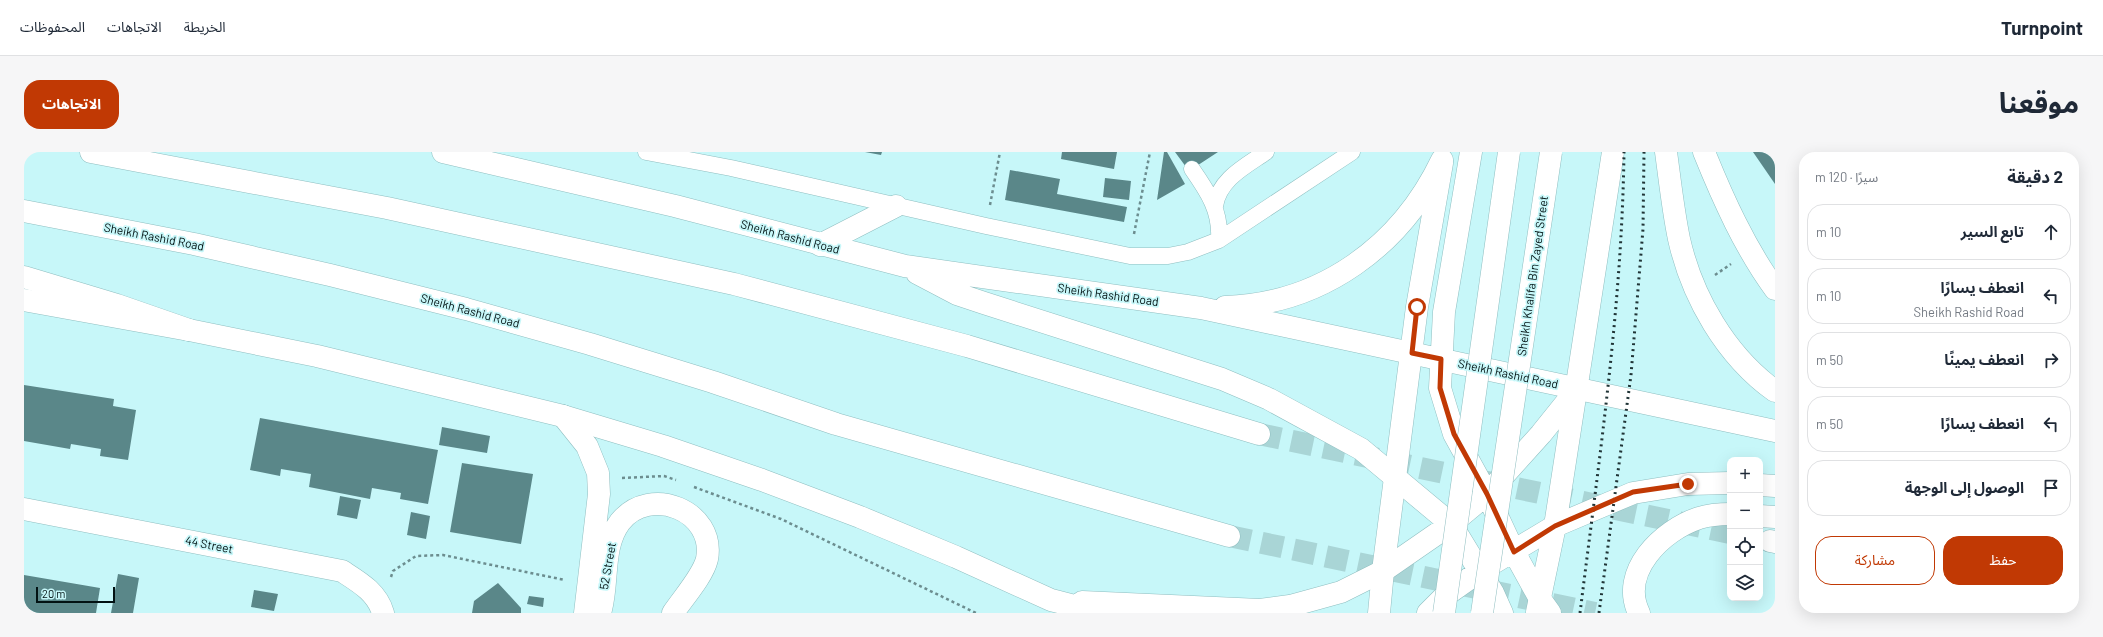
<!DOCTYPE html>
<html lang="ar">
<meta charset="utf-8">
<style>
body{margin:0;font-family:Barlow,"Noto Sans Arabic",sans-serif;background:#f6f6f7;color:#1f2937;direction:rtl}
.controls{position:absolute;right:12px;bottom:12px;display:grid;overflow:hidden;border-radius:8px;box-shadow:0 4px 16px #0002}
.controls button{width:36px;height:36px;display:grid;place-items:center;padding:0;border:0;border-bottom:1px solid #e0e1e3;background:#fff;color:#1f2937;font:20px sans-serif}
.scale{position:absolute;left:12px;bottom:10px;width:79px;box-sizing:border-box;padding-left:4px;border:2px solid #021213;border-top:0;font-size:11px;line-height:14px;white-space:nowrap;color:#021213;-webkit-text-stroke:3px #c7f7f9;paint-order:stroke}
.stop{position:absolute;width:12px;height:12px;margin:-9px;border:3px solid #c13904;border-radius:50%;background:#fff}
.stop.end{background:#c13904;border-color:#fff;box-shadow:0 1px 4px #0008}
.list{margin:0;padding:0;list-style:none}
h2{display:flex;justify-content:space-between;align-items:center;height:52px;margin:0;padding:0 16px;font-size:17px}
h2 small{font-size:13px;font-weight:400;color:#747a83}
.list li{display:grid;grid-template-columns:26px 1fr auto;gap:12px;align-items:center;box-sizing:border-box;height:56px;margin:0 8px 8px;padding:0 8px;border:1px solid #e0e1e3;border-radius:16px}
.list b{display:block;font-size:15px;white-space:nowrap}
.list p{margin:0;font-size:13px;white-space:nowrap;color:#747a83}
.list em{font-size:13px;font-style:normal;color:#747a83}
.actions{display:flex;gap:8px;padding:12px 16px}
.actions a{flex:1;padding:9px 0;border:1px solid #c13904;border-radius:16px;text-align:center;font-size:14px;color:#c13904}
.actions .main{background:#c13904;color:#fff}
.icon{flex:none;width:22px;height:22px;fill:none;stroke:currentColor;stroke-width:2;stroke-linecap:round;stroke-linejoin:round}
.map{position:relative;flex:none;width:1751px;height:461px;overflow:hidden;direction:ltr;border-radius:16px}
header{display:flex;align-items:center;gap:24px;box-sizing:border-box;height:56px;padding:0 20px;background:#fff;border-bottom:1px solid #e0e1e3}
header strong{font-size:19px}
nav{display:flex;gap:22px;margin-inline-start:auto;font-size:14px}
.intro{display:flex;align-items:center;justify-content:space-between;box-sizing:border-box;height:96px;padding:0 24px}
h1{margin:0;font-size:28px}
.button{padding:10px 18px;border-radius:16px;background:#c13904;color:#fff;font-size:14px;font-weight:700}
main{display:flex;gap:24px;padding:0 24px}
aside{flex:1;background:#fff;border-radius:16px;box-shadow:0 4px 16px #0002}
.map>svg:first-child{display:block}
.building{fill:#5a8789}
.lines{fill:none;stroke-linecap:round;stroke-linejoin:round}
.highway-tunnel{stroke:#a9d5d6;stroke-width:22;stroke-dasharray:22 11;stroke-linecap:butt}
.lane-casing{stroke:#8fbec0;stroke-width:17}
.street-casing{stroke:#8fbec0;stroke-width:23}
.secondary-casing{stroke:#8fbec0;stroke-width:23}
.primary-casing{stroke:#8fbec0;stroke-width:23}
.highway-casing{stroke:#8fbec0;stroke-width:23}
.path{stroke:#6c8d8f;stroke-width:2.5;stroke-dasharray:3 3;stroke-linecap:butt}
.lane{stroke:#fff;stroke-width:16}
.street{stroke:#fff;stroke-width:22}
.secondary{stroke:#fff;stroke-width:22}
.primary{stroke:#fff;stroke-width:22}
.highway{stroke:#fff;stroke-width:22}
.rail{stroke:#203436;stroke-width:3;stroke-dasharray:2 4;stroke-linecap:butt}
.primary-bridge-casing{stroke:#8fbec0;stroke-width:23;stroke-linecap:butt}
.primary-bridge{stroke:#fff;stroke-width:22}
.route{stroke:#c13904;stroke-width:5}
.labels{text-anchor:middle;stroke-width:3.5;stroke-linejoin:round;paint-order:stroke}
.street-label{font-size:12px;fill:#021213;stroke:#c7f7f9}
</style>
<header>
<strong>Turnpoint</strong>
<nav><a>الخريطة</a><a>الاتجاهات</a><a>المحفوظات</a></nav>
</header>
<div class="intro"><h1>موقعنا</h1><a class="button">الاتجاهات</a></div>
<main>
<aside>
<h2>2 دقيقة<small>سيرًا · 120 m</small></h2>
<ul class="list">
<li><svg class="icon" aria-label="ahead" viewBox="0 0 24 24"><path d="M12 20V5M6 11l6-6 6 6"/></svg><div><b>تابع السير</b></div><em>10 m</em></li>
<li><svg class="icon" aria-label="left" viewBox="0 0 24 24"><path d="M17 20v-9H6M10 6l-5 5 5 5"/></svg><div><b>انعطف يسارًا</b><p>Sheikh Rashid Road</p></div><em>10 m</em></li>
<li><svg class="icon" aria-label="right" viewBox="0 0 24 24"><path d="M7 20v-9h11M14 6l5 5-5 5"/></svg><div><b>انعطف يمينًا</b></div><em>50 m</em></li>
<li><svg class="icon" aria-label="left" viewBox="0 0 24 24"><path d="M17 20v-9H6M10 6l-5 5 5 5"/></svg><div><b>انعطف يسارًا</b></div><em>50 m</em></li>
<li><svg class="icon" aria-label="arrive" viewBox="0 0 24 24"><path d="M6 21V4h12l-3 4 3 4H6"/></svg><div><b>الوصول إلى الوجهة</b></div></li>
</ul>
<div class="actions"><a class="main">حفظ</a><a>مشاركة</a></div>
</aside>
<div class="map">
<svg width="1751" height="461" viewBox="0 0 1751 461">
<rect width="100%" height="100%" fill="#c7f7f9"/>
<path class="building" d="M841,0H858L857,3Z
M1038,0H1093L1090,17L1037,7Z
M1140,0H1143L1161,32L1133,48Z
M1151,0H1194L1165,19Z
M1729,0H1751V32Z
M986,18L1036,27L1033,42L1103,55L1100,70L981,48Z
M1081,26L1107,29L1105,48L1079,45Z
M0,233L90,247L89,254L112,258L104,308L76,304L77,297L47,292L46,297L0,289Z
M236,266L414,298L404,352L376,347L377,341L348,336L346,347L285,335L287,322L257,317L256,324L226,318Z
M418,275L466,284L463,301L415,293Z
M438,311L509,322L497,392L426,380Z
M316,344L337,348L333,367L313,363Z
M387,360L406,364L402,387L383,383Z
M94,422L115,426L109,461H87Z
M0,423L76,436L72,461H0Z
M474,431L497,456V461H448L450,449Z
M230,438L254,442L250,459L227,455Z
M505,444L520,446L519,455L503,452Z"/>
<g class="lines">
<path class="highway-tunnel" d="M1235,282L1706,381
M1205,384L1571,461"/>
<g class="lane-casing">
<path id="lane" d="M622,0L707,16L962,74L1106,104H1144L1164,100L1195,88L1328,0
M1168,17C1184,40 1197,59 1195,88
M1191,54C1195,27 1222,14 1242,0"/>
</g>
<g class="street-casing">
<path id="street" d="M1680,0C1699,47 1721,96 1751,137
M0,357L318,419C335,430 353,440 359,461"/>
</g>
<g class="secondary-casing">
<path id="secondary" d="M539,264L563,294L574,321L575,342L561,461
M1513,460L1531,374L1589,0
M576,461C585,433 577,395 596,370C626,332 692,359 683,407C679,424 659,446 649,461
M1355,461L1359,419L1393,155L1418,11"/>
</g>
<g class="primary-casing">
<path id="primary" d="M419,0L651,54L881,114L1177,156L1751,279
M1447,0L1420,160L1416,236L1430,282L1463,342L1490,400L1516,447L1526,461
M1642,0C1646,29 1649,58 1655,87C1668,145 1702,204 1751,239
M796,93L872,54
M893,121L933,142L960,151L1198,227L1245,247L1337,297L1427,372L1469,441L1478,461
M0,148L165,178L293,204L539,264L639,294L738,328L836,365L932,405L1027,448L1077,461
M1201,155C1298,152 1377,94 1418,8
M1736,333L1751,334
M1736,364L1751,365
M1058,450L1236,458L1266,454L1317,440L1359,419L1427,372L1463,342L1517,282L1554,236
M1404,461L1422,443L1456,419L1531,374L1609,341L1664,332L1706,331
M1615,461C1595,420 1638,378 1675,366C1685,363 1696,362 1706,362"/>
</g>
<g class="highway-casing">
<path id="highway" d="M67,0L363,56L710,132L943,194L1235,282
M0,59L170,92L306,123L442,157L566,192L689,230L812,272L1205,384
M0,125L93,153L165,178
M1746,389L1751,390"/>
</g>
<path class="path" d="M966,53L976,0
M1110,82L1126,0
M1691,123L1707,112
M598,326L640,324L652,328
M670,335L757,367L952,461
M367,425L369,419L392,404L419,403L541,428"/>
<use href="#lane" class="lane"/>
<use href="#street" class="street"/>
<use href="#secondary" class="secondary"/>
<use href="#primary" class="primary"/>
<use href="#highway" class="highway"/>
<path class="rail" d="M1556,461C1575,308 1598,154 1600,0
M1575,461L1607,223L1619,77L1620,0"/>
<g class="primary-bridge-casing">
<path id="primary-bridge" d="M1420,461L1485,0
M1458,461L1527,0"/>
</g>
<use href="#primary-bridge" class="primary-bridge"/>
</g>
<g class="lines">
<path class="route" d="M1393,155L1388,201L1417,207L1416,236L1430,282L1463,342L1490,400L1531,374L1609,340L1664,332"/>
</g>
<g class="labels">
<g class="street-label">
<text transform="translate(130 85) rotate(11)" y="4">Sheikh Rashid Road</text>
<text transform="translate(766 85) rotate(15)" y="4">Sheikh Rashid Road</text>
<text transform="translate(1509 124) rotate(-82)" y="4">Sheikh Khalifa Bin Zayed Street</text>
<text transform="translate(1084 143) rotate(8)" y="4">Sheikh Rashid Road</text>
<text transform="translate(446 159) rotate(15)" y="4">Sheikh Rashid Road</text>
<text transform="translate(1484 222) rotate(12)" y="4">Sheikh Rashid Road</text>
<text transform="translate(185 393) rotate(11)" y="4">44 Street</text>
<text transform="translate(584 414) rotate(-80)" y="4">52 Street</text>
</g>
</g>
</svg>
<div class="controls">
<button>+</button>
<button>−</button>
<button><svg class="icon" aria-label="locate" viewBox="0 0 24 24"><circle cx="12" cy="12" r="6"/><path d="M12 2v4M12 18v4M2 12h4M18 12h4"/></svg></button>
<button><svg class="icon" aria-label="layers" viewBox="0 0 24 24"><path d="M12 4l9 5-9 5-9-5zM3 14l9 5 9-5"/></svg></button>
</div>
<div class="scale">20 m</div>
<div class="stop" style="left:1393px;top:155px"></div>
<div class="stop end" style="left:1664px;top:332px"></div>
</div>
</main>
